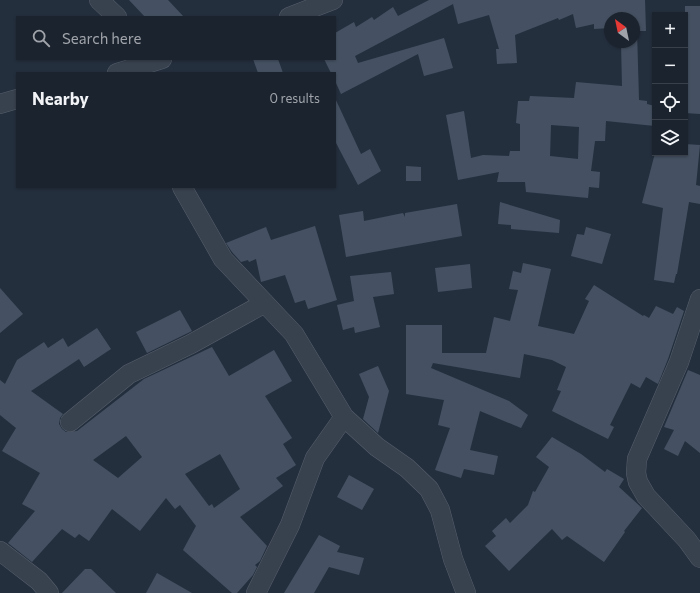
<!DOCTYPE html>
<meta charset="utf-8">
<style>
body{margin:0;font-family:Commissioner,sans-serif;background:#242b36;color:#f1f3f6}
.controls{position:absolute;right:12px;top:12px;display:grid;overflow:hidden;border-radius:0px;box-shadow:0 1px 3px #0004}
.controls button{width:36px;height:36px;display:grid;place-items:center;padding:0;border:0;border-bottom:1px solid #39404a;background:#1b232e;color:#f1f3f6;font:20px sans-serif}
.compass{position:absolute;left:604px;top:12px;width:36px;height:36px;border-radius:50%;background:#1b232e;box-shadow:0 1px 3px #0004;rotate:327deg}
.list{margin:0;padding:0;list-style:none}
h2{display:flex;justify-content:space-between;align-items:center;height:52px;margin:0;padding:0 16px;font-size:17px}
h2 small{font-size:13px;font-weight:400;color:#a0a4aa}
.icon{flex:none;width:22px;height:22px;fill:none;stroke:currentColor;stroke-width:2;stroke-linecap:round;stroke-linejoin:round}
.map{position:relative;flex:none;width:700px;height:593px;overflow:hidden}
.search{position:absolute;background:#1b232e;box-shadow:0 1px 3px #0004;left:16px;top:16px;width:320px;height:44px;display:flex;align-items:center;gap:10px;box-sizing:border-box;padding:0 14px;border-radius:0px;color:#a0a4aa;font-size:15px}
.panel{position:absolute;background:#1b232e;box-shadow:0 1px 3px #0004;left:16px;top:72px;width:320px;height:116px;border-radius:0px}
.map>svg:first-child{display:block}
.building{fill:#455162;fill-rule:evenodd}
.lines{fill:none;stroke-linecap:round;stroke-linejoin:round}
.minor-casing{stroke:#565f6c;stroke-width:20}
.minor{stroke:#38414e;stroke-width:19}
</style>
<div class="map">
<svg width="700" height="593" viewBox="0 0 700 593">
<rect width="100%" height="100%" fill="#242f3e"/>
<path class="building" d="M129,0H168L184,17H145Z
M429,0H645L646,31H637L639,100L647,101V104L655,106V126L606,121L605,141H595L591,171L600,172L599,188L589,187L588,198L526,192L525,182H497L499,172L458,180L446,115L464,111L471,158L483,155L509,156L510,151H520V124L516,123L518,101H529L530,96L574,98L576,82L622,86L621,42H634V18H610V28L594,29V24L576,28L573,14L559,20L558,18L515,35L517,63L497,64L496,49H499L489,15L458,24L453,4L355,56L358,63L444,38L453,68L424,76L418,54L341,94L335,81V73H331L324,59H335V33L354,22L356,27L372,17L374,20L393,7L398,16ZM551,125L579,127L578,159L550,156Z
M685,6H700V114L685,113Z
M253,59H278L283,73H258Z
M335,98L361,154L370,149L381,171L358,185L335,141Z
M685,144L700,145L696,185L700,186V204L689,202L677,274H676L674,283L654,280L663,208L642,203L655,153H685Z
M406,166L421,167V181H406Z
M500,202L560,220L559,233L511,229V225L498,224Z
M457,204L462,236L346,257L339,215L363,211L364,221L403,213L405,217V213Z
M315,226L337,300L308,309L305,300L295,303L285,275L261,282L256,259L249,262L248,260L241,262L232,252L226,243L266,227L271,240Z
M586,227L611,234L602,264L571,256L577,234L584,235Z
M523,263L551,269L538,326L574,334L589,301L585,299L594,285L643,316L644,315L649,318L656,306L673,314L677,307L684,311L668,359L658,384L646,377L640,388L631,383L610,425L614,427L608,439L552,411L561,391L557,390L566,367L552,360L524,354L520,378L433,363L431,368L509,401L528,415L521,428L480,411L470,450L498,456L494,475L464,469L461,478L435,470L450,428L438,425L444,400L406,394V325H442V353H486L494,317L510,321L518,290L509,289L513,271L521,273Z
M470,264L472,288L438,292L435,268Z
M391,272L394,294L373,297L380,327L355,333L354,327L343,330L337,305L354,301L350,276Z
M0,288L23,314L0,333Z
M180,310L192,331L147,353L136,332Z
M97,328L111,349L84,367L79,359L31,391L63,414L60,418L59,424L62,429L66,432L77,431L144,379L212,347L229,376L274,350L292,381L265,396L292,438L283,444L296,465L276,478L283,486L240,517L267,546L260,561L255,565L257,567L253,575L237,593H232L183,550L196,526L180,505L175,509L166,498L140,531L112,509L89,541L79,534L75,538L62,529L32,562L8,543L35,511L22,504L40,473L2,451L16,428L0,415V380L5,384L17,360L44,342L48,348L63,338L68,347ZM126,436L142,457L118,478L93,460ZM220,454L240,489L214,508L212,504L209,506L185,474Z
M378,366L389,391L378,433L363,419L369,397L359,374Z
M688,370L700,375V453L685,441L678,456L664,449L674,430L664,427Z
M552,437L581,454L605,472L607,469L624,479L619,487L642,508L624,531L625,532L604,562L567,536L562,540L552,529L509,571L485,546L496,536L492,531L506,518L510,523L528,505L533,491L535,492L549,467L536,457Z
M349,475L374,489L362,510L337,497Z
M319,535L340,546L337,552L364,558L359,575L329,567L314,593H284Z
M85,569H91L116,593H62Z
M157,573L192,593H146Z"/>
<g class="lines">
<g class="minor-casing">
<path id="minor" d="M99,0L117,17
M289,17L333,0
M117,73L162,59
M0,104L17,99
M182,187L223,259L294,334L344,417L377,447L407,468L429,489L440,510L453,559L466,593
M700,299L679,362L637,459L636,473L638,482L646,496L687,540L700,558
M70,422L129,374L191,344L265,303
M0,551L39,581L49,593
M256,593L290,525L315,458L344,417"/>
</g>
<use href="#minor" class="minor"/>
</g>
</svg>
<div class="controls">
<button>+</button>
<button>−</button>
<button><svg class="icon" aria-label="locate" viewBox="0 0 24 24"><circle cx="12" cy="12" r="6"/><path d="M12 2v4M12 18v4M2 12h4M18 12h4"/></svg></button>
<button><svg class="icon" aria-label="layers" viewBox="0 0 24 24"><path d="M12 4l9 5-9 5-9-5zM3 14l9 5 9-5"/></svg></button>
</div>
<svg class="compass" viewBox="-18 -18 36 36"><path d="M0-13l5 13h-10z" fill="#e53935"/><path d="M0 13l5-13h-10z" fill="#a0a4aa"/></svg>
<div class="search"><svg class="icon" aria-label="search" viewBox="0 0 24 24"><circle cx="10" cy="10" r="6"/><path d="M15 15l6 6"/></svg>Search here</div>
<section class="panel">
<h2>Nearby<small>0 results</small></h2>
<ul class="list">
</ul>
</section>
</div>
